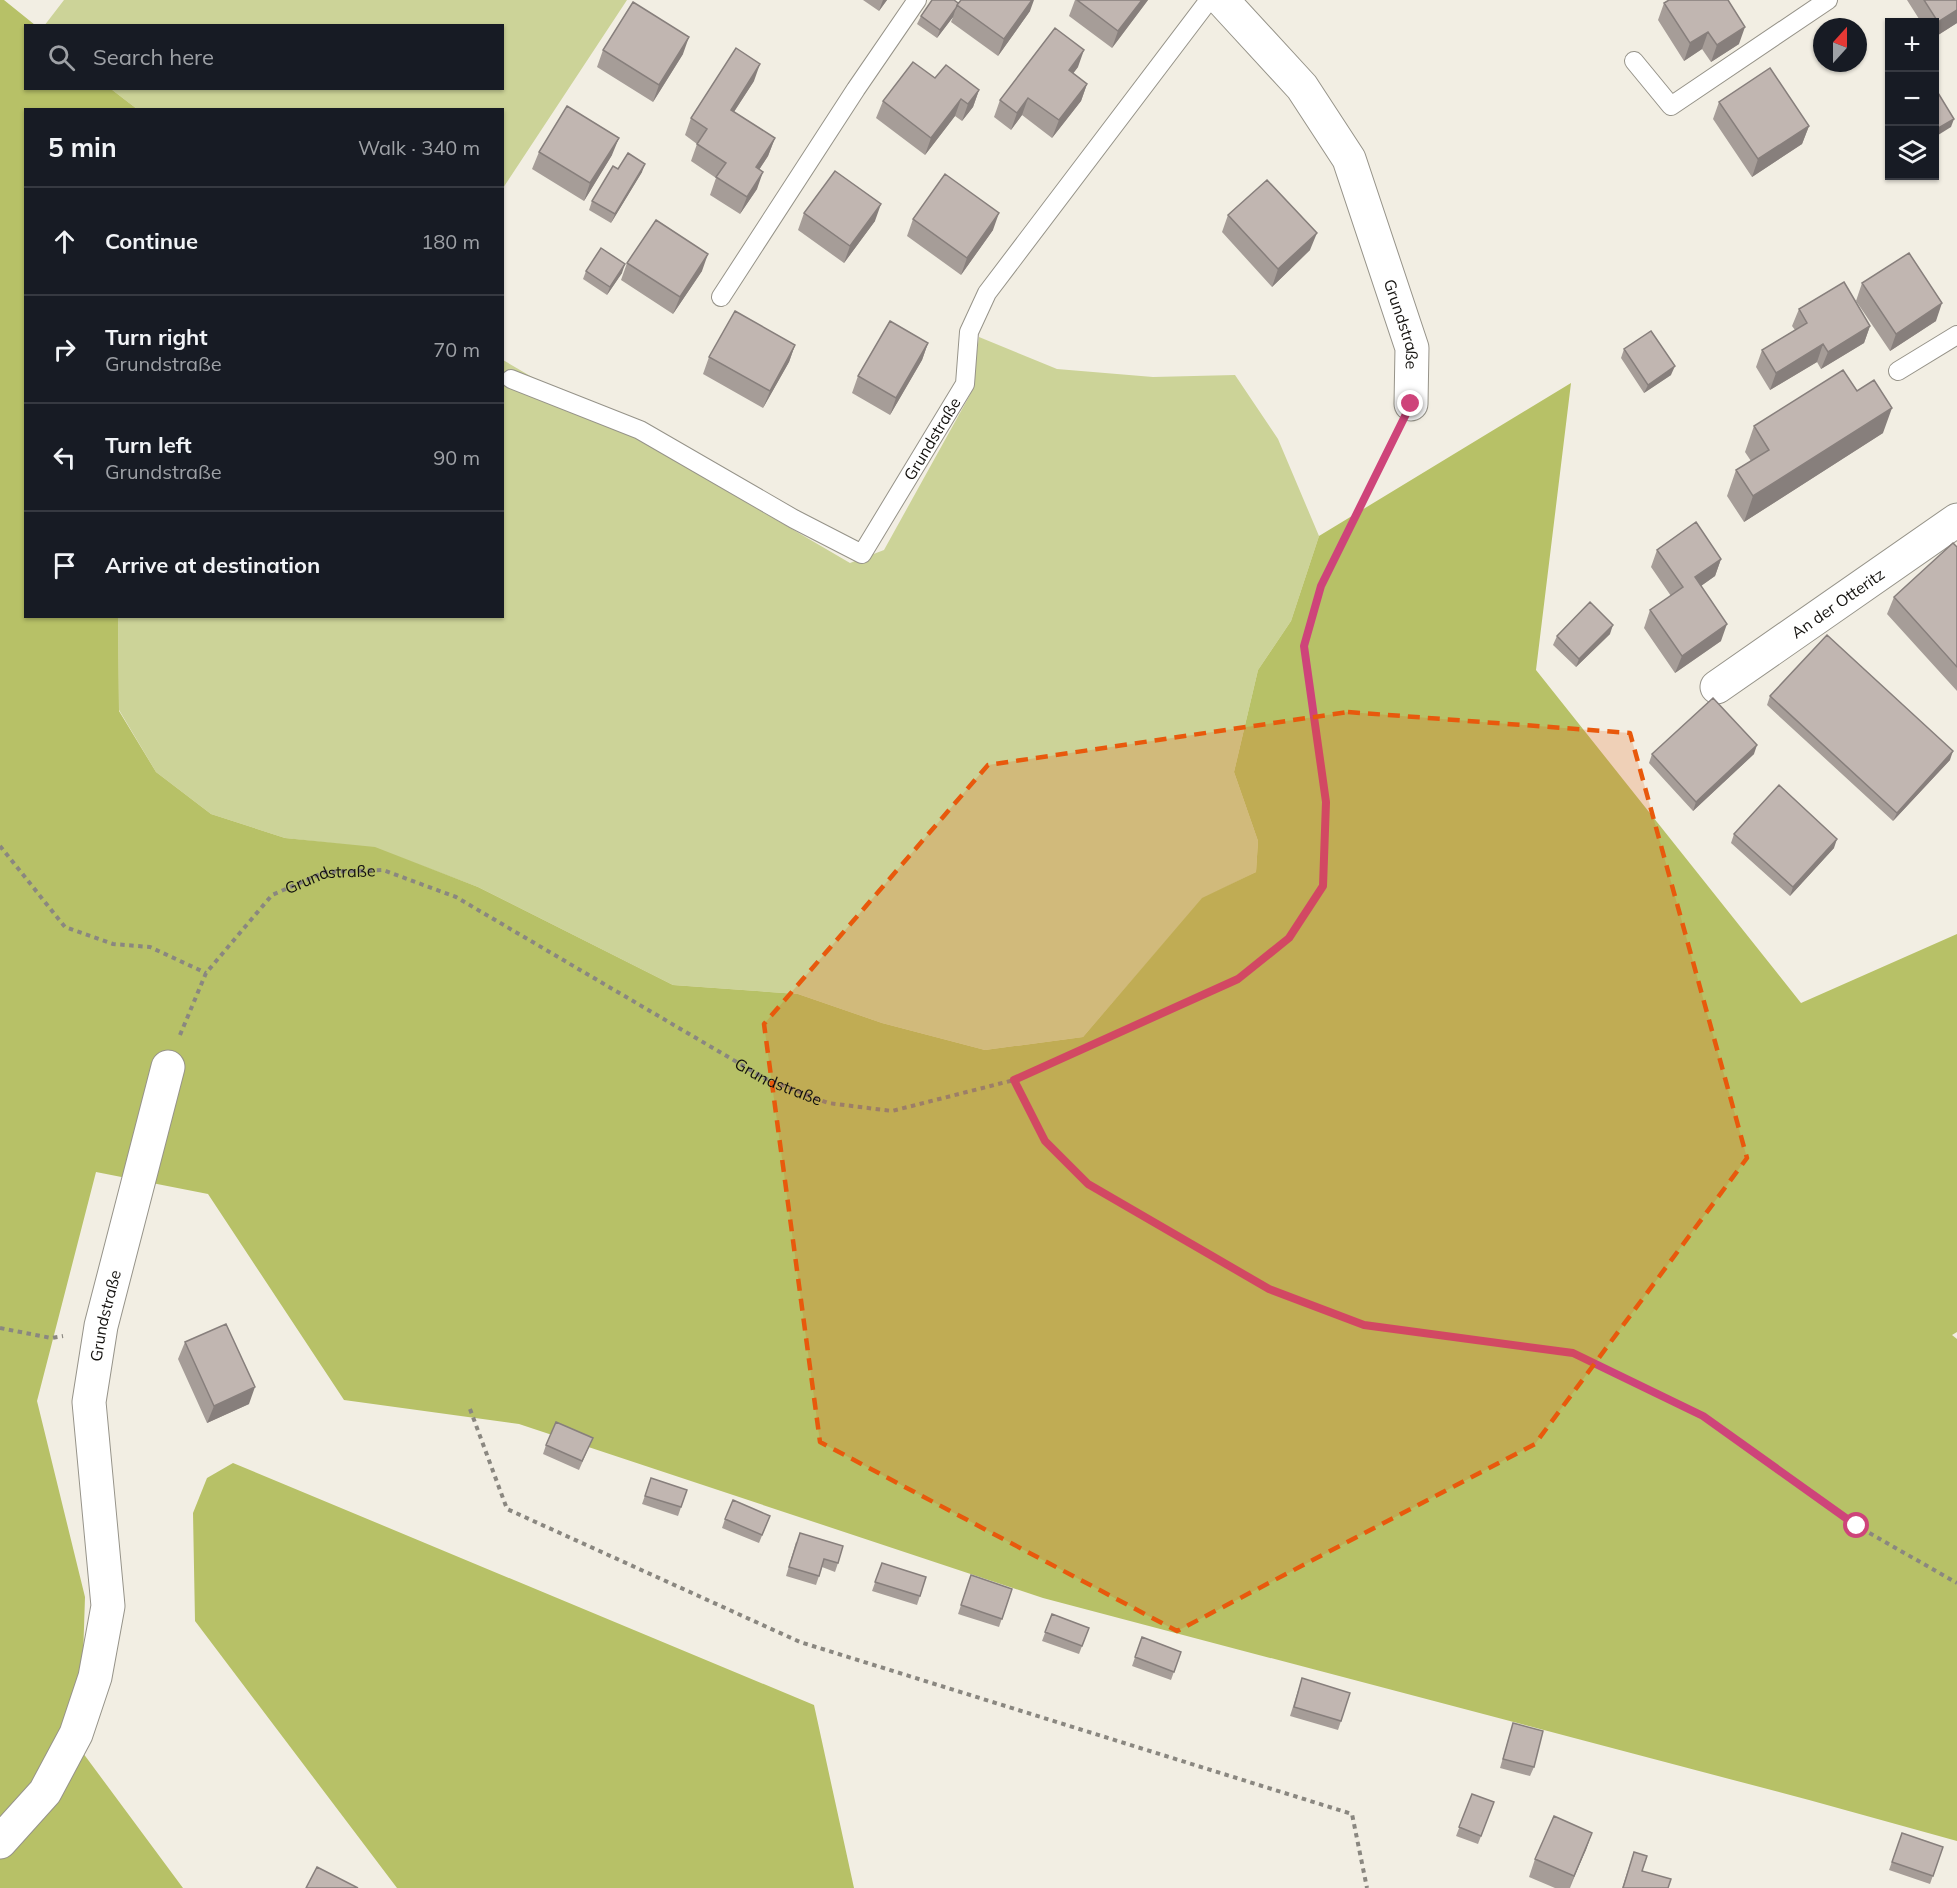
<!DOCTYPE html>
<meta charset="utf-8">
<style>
body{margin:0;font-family:Mulish,sans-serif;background:#20242c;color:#f1f3f6}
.controls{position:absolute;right:18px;top:18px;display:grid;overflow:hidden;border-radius:0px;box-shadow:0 2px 4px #0004}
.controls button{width:54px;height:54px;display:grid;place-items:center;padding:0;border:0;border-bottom:2px solid #363941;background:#171b24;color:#f1f3f6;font:30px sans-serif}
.compass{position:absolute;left:1813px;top:18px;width:54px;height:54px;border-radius:50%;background:#171b24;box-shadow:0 2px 4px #0004;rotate:21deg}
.stop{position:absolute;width:18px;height:18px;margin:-14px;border:4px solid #ce447a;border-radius:50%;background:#fff}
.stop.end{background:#ce447a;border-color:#fff;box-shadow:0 2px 6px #0008}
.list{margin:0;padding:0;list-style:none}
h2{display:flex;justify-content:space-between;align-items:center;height:78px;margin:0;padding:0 24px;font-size:26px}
h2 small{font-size:20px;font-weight:400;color:#9ea1a6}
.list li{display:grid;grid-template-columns:39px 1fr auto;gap:18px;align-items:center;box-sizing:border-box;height:108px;padding:0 24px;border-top:2px solid #363941}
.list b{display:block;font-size:22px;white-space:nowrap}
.list p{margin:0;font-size:20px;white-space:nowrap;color:#9ea1a6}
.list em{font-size:20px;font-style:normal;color:#9ea1a6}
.icon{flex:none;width:33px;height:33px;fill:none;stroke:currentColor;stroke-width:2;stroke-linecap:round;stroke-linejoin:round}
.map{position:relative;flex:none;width:1957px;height:1888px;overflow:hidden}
.search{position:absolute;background:#171b24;box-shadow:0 2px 4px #0004;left:24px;top:24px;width:480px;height:66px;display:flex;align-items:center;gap:15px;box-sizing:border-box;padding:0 21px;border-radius:0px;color:#9ea1a6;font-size:22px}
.panel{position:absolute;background:#171b24;box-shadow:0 2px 4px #0004;left:24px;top:108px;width:480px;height:510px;border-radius:0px}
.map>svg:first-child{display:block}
.green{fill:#ccd398}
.forest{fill:#b7c167}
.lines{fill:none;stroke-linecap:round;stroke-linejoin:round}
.lane-casing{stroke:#969389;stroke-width:20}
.street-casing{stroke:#969389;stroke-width:35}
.path{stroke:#8a8780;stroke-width:4;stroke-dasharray:4.5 4.5;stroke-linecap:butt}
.lane{stroke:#fff;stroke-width:18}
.street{stroke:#fff;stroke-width:33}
.wall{fill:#a69d98}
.shaded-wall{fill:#877f7c}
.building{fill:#c1b6b1;stroke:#877f7c;stroke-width:1.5}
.route{stroke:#ce447a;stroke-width:8}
.marked{fill:#e8590c;fill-opacity:0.2;stroke:#e8590c;stroke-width:4.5;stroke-dasharray:12 8;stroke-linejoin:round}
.labels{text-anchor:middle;stroke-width:6;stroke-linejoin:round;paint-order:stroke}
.street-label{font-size:16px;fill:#13110e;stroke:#fefbf3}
</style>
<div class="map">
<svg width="1957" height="1888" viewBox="0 0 1957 1888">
<rect width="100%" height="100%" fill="#f2eee3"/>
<path class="green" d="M64,0H627L503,188L502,110L137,109L111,89L502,88V26H44Z
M979,337L1057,369L1153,377L1235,375L1278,439L1319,536L1291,621L1258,670L1234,772L1258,841L1256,872L1202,899L1083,1037L985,1050L882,1023L798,994L673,985L478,887L375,848L285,838L211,814L156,772L119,710L118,617L502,616L503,360L850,563L884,550L971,393Z"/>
<path class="forest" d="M0,0H4L35,25L26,26V88L111,89L137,109L26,110V616L118,617L119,711L156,772L211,814L285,838L375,847L478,887L673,985L798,994L882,1023L985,1050L1083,1037L1202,898L1256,872L1258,841L1234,772L1258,670L1291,621L1319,536L1571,383L1536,670L1801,1003L1957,934V1332L1952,1335L1957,1339V1841L1809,1800L1043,1598L519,1424L344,1400L208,1194L96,1172L37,1401L85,1597L80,1749L183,1888H0Z
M233,1463L814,1705L854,1888H397L195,1621L193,1513L207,1478Z"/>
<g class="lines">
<g class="lane-casing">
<g id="lane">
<path d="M1634,61L1671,106L1828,0"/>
<path d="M721,297L856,89L917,0"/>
<path d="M1898,371L1957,335"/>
<path id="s2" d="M511,379L640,430L794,519L862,554L965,384L969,332L987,293L1209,0"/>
</g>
</g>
<g class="street-casing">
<g id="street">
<path id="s3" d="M1222,0L1302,87L1349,159L1412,348L1411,404"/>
<path id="s4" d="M1717,687L1957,520"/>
<path id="s5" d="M0,1842L45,1792L76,1734L95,1677L108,1606L89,1402L101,1326L168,1067"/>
</g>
</g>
<g class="path">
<path d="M0,846L65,927L113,944L150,947L206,973"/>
<path id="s1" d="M180,1035L206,973L272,895L325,872L383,870L456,897L764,1078L828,1103L892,1111L1014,1080L1238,979L1289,937L1323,886L1326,802L1304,646L1321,586L1396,435"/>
<path d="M1014,1080L1045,1141L1088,1184L1269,1289L1364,1325L1573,1353L1703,1416L1857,1526L1957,1583"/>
<path d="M0,1328L51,1338L63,1336"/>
<path d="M470,1409L507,1509L800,1642L1352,1814L1367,1888"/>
</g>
<use href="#lane" class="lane"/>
<use href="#street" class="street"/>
</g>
<path class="wall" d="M863,0H887L879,11Z
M1075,0H1148L1112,48L1069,16Z
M1907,0H1957V23L1935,37V22H1921Z
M958,3L1030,11L998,56L951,22L953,17L937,38L917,24L921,16Z
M1664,3L1739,44L1711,62L1702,49L1684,61L1658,20Z
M603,50L683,54L653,102L597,67Z
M1078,67L1073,73L1087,84L1081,101L1052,138L1022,115L1011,130L994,117L1000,100Z
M935,78L979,90L973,107L962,121L955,116L925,155L876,118L883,101Z
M754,81L734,112L775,138L768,156L759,170L757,189L740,214L710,195L716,178L691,161L697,144L685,135L691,118Z
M1719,102L1809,126L1802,144L1752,177L1713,119Z
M539,152L612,155L584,201L532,169Z
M618,169L642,172L611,223L589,210L592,201Z
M804,213L875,221L844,263L798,230Z
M1228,215L1310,250L1272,287L1222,232Z
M913,219L993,230L961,275L907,236Z
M627,263L702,271L673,314L621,280Z
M586,271L622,273L607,295L583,279Z
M1862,283L1936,321L1890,351L1856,301Z
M1799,309L1870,326L1864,343L1821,369L1817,362L1770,390L1756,367L1762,350L1795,330L1792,326Z
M928,343L922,360L890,415L852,393L858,376Z
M795,345L789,362L763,408L703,374L709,357Z
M1624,349L1671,375L1644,393L1621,358Z
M1754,426L1883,433L1744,522L1727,496L1736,470L1751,461L1745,452Z
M1957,547V691L1887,614L1894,597Z
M1657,550L1721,559L1715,576L1701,586L1721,641L1675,673L1644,628L1650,610L1671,596L1651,567Z
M1610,634L1576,667L1553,645L1557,636Z
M1770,696L1950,760L1893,821L1767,705Z
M1652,754H1754L1693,811L1649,763Z
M1734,834L1834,848L1790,896L1731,843Z
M185,1342L249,1404L207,1423L178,1359Z
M546,1445L589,1447L579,1470L543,1454Z
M651,1478L687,1490L678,1516L642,1504Z
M770,1516L759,1543L722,1528L725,1519Z
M796,1542L838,1563L835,1572L822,1567L816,1585L786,1576Z
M882,1563L920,1596L917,1605L872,1591Z
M971,1575L1012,1589L999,1627L958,1614Z
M1052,1614L1089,1628L1079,1654L1042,1641Z
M1142,1637L1181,1652L1171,1680L1132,1666Z
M1302,1678L1341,1721L1338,1730L1290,1716Z
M1513,1723L1534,1767L1530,1776L1500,1768Z
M1472,1794L1494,1802L1478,1844L1456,1836Z
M1592,1833L1570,1888H1555L1529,1877L1535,1859Z
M1902,1833L1943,1847L1930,1884L1889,1870Z
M1634,1852L1642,1871L1668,1888H1622Z"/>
<path class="shaded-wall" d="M883,0H887L879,11Z
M1032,0H1034L1030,11L998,56L1004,39Z
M1142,0H1148L1112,48L1118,31Z
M956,8L953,17L937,38L940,30Z
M1957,10V23L1935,37V31L1938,22Z
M1745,27L1739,44L1711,62L1717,45Z
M1708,32L1702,49L1684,61L1690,43Z
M689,37L683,54L653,102L659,85Z
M1084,50L1078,67L1063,87L1069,70Z
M760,64L754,81L724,127L731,110Z
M1087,84L1081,101L1052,138L1059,120Z
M979,90L973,107L962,121L968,104Z
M1028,98L1022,115L1011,130L1017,113Z
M961,99L955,116L925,155L931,138Z
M1954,119L1951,127L1935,137V130Z
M1809,126L1802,144L1752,177L1758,159Z
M619,138L612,155L584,201L590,183Z
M775,138L768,156L749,185L756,167Z
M645,164L642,172L611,223L615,214Z
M763,172L757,189L740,214L747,197Z
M881,204L875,221L844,263L850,246Z
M999,213L993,230L961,275L967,258Z
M1317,233L1310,250L1272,287L1278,269Z
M708,254L702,271L673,314L680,297Z
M625,264L622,273L607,295L610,287Z
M1942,303L1936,321L1890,351L1896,334Z
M1870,326L1864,343L1821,369L1828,352Z
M928,343L922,360L890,415L896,398Z
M1823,344L1817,362L1770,390L1776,373Z
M795,345L789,362L763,408L770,391Z
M1675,366L1671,375L1644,393L1648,385Z
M1892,408L1883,433L1744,522L1753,496Z
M1721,559L1715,576L1688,595L1695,577Z
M1727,624L1721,641L1675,673L1682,656Z
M1613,625L1610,634L1576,667L1579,659Z
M1757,745L1754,754L1693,811L1696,802Z
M1953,751L1950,760L1893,821L1897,813Z
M1837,839L1834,848L1790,896L1793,887Z
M255,1387L249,1404L207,1423L214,1406Z
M1592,1833L1586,1850L1569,1888L1574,1876Z"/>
<path class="building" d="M932,0H954L958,3L956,8L940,30L921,16Z
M961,0H1032L1004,39L957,5Z
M1077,0H1142L1118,31Z
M1669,0H1728L1745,27L1717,45L1708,32L1690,43L1664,3Z
M1924,0H1957V10L1938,22Z
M633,2L689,37L659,85L603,50Z
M1055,28L1084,50L1069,70L1087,84L1059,120L1028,98L1017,113L1000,100Z
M736,48L760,64L731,110L775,138L756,167L763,172L747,197L716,177L726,163L697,144L707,129L691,118Z
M913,62L935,78L946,65L979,90L968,104L961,99L931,138L883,101Z
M1770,68L1809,126L1758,159L1719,102Z
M1935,88L1954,119L1935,130Z
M567,106L619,138L590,183L539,152Z
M628,153L645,164L615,214L592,201L613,166L618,169Z
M835,171L881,204L850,246L804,213Z
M945,174L999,213L967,258L913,219Z
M1267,180L1317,233L1278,269L1228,215Z
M656,220L708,254L680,297L627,263Z
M601,248L625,264L610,287L586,271Z
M1909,253L1942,303L1896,334L1862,283Z
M1844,282L1870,326L1828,352L1823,344L1776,373L1762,350L1807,323L1799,309Z
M735,311L795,345L770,391L709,357Z
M890,321L928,343L896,398L858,376Z
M1651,331L1675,366L1648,385L1624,349Z
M1843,370L1857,391L1874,380L1892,408L1753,496L1736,470L1769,450L1754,426Z
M1696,522L1721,559L1695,577L1727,624L1682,656L1650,610L1683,587L1657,550Z
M1953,543L1957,547V667L1894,597Z
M1590,602L1613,625L1579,659L1557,636Z
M1827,635L1953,751L1897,813L1770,696Z
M1713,698L1757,745L1696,802L1652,754Z
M1779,785L1837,839L1793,887L1734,834Z
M226,1324L255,1387L214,1406L185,1342Z
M556,1422L593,1438L582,1461L546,1445Z
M651,1478L687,1490L681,1507L645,1496Z
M733,1500L770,1516L762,1535L725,1519Z
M800,1533L843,1546L838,1563L824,1559L819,1576L789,1567Z
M882,1563L926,1577L920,1596L875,1582Z
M971,1575L1012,1589L1002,1619L961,1605Z
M1052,1614L1089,1628L1082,1646L1045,1632Z
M1142,1637L1181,1652L1174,1672L1135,1657Z
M1302,1678L1350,1693L1341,1721L1294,1707Z
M1513,1723L1543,1731L1534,1767L1503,1759Z
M1472,1794L1494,1802L1481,1836L1459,1827Z
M1554,1816L1592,1833L1574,1876L1535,1859Z
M1902,1833L1943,1847L1933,1876L1892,1862Z
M1634,1852L1647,1856L1642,1871L1671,1879L1668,1888H1623Z
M317,1867L358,1888H306Z"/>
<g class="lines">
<path class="route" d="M1411,404L1321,586L1304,646L1326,802L1323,886L1289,938L1238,979L1014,1080L1045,1141L1088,1184L1269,1289L1364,1325L1573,1353L1703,1416L1857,1526"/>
</g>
<path class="marked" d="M1348,712L1630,733L1747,1158L1535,1444L1177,1631L820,1442L764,1024L988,765Z"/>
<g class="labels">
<g class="street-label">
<text dy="6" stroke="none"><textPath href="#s3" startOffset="378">Grundstraße</textPath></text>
<text dy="6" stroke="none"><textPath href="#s2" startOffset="528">Grundstraße</textPath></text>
<text dy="6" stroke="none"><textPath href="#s4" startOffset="147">An der Otteritz</textPath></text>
<text dy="6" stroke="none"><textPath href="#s1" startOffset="231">Grundstraße</textPath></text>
<text dy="6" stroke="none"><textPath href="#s1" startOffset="735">Grundstraße</textPath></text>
<text dy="6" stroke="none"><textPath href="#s5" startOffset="558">Grundstraße</textPath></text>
</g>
</g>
</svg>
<div class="controls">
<button>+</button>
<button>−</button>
<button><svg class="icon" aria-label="layers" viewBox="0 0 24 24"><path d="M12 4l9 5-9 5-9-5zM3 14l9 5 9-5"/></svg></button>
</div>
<svg class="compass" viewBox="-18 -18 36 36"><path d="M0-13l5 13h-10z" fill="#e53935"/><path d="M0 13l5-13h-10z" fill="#9ea1a6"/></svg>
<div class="stop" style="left:1857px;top:1526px"></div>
<div class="stop end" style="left:1411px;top:404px"></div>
<div class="search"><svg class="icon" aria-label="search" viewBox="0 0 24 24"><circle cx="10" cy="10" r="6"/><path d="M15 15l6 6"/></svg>Search here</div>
<section class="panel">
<h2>5 min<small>Walk · 340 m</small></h2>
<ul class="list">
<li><svg class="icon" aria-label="ahead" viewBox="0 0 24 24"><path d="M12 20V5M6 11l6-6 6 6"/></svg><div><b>Continue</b></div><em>180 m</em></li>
<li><svg class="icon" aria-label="right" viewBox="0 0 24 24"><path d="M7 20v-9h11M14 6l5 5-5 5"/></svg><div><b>Turn right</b><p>Grundstraße</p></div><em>70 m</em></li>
<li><svg class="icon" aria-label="left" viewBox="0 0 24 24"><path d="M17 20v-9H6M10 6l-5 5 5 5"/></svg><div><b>Turn left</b><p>Grundstraße</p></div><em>90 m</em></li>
<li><svg class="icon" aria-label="arrive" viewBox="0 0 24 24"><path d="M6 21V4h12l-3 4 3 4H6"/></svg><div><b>Arrive at destination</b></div></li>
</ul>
</section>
</div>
